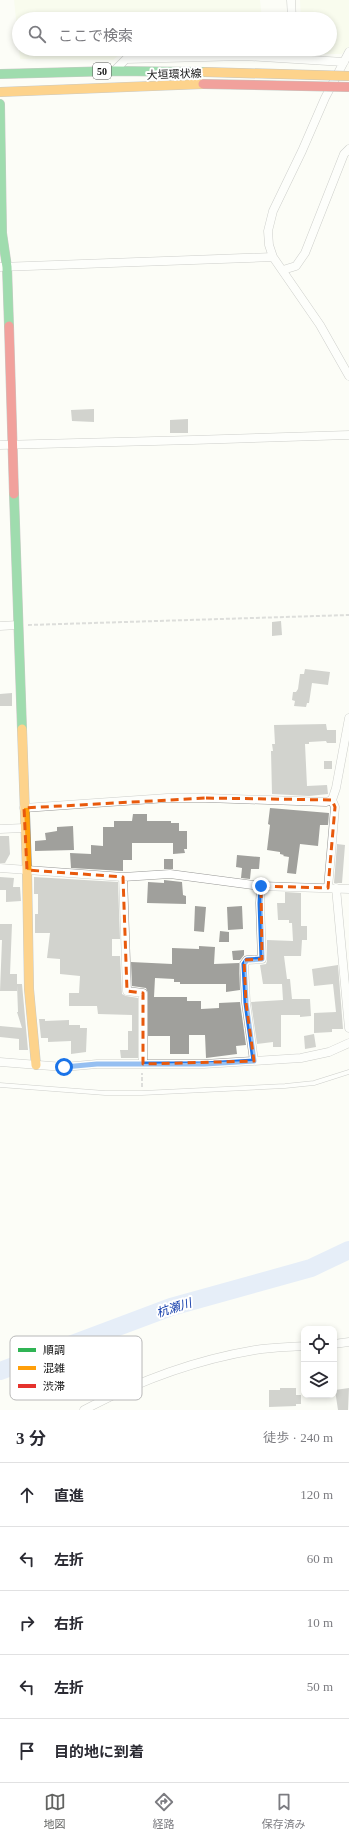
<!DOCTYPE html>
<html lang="ja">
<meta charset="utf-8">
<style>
body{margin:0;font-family:"Times New Roman","Noto Sans JP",serif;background:#f7f7f7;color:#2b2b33}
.controls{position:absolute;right:12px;bottom:12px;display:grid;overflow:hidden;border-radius:8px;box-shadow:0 2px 6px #0003}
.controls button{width:36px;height:36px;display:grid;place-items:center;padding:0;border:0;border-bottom:1px solid #e1e1e2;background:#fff;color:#2b2b33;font:20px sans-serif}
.stop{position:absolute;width:12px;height:12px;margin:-9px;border:3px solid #1a73e8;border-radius:50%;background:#fff}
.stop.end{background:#1a73e8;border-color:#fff;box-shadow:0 1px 4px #0008}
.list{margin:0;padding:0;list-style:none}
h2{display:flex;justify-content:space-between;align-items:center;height:52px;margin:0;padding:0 16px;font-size:17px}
h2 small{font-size:13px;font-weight:400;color:#7c7c81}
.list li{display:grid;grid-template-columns:26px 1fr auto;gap:12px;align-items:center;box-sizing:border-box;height:64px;padding:0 16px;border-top:1px solid #e1e1e2}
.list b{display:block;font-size:15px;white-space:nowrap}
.list em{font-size:13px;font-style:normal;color:#7c7c81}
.icon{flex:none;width:22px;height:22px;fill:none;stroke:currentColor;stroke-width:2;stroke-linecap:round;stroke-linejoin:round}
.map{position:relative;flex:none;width:349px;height:1410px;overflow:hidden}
.search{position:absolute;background:#fff;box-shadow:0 2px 6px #0003;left:12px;right:12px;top:12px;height:44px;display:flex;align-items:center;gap:10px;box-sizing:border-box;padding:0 14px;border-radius:22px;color:#7c7c81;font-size:15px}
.sheet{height:372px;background:#fff}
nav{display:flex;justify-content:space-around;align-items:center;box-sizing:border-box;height:56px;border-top:1px solid #e1e1e2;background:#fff;font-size:11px;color:#7c7c81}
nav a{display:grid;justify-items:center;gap:2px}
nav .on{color:#636462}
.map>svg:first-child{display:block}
.farmland{fill:#f5fae3}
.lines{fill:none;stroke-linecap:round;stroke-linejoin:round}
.river{stroke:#ccdbf8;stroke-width:18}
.building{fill:#a0a09c}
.lane-casing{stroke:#979795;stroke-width:5}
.street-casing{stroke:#979795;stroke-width:9}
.fast-casing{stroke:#8d8e8b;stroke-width:10}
.slow-casing{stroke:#8d8e8b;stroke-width:10}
.jam-casing{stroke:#8d8e8b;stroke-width:10}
.path{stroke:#b9b9b8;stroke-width:2;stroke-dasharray:4 2;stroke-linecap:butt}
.lane{stroke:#fffffe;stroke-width:4}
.street{stroke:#fffffe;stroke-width:8}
.fast{stroke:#30b455;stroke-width:9}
.slow{stroke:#ff9f0a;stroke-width:9}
.jam{stroke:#e5322d;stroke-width:9}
.slow-bridge-casing{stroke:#848582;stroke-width:10;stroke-linecap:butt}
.jam-bridge-casing{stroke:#848582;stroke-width:10;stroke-linecap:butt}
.slow-bridge{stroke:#ff9f0a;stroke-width:9}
.jam-bridge{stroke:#e5322d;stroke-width:9}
.route{stroke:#1a73e8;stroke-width:5}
.marked{fill:none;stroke:#e8590c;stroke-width:3;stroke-dasharray:8 5;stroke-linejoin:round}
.labels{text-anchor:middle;stroke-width:4;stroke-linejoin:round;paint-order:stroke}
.shield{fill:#fff;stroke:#585858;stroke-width:1}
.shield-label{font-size:10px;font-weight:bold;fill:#111}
.street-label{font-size:11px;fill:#111;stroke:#fff}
.water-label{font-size:12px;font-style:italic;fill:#123cab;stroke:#fff}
.key{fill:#fff;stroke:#b8b8b8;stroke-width:1}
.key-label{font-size:11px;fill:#111}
</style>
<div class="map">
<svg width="349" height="1410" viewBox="0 0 349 1410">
<rect width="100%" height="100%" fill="#fcfdf7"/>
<path class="farmland" d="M14,0H260L262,19H19V49H263L264,52L124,51L113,60L20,59Z
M300,0H349V46L342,54H302L301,49H330V19H301Z"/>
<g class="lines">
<path class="river" d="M0,1371L171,1307L311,1268L349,1250"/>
</g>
<path class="building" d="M94,409V422L72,421L71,410Z
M188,419V433H170V420Z
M281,621L282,635L272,636V622Z
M305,669L330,672L328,685L312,683L309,703H307L306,707L294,706L295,701L292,700L293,692H296L298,689L300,674H304Z
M12,693V706H0V694Z
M326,724L327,730H336V743H327L326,741L309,742V744H305L307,786L327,785L328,794L309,796L272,794L271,751H273L272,744H275L274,725Z
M324,761H332V769H324Z
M270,808L329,813L328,825H320L318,846L300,844L296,874L287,873L289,857L283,856L284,855L280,854V852L267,850L270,825L268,824Z
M133,814H147V821H171V823H179V831H187V849H184L185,853L173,854V843H132V860H123V871L71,868L70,853L91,854V845L103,846V827H114V821H132Z
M73,826L74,850L35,851V841L46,840L45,833L57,831V827Z
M0,836H9L10,854L5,863H0Z
M337,844L345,845L342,883H334Z
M237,855L260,857L259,869H251L250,879L241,878L242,868L236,867Z
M164,859H173V869H164Z
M0,877L14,878L13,887H20L21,901L6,902V890H0Z
M34,877L118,882L120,939H112V956H120L122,994L126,996L138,998V1058H121L120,1050H128V1031H132V1015L98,1014L97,1006H69V993H79L80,976L60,974V959L47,958L50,933H35V914H38V894H34Z
M164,880L182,882L183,895L186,896V904L147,903L148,882L164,883Z
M285,892L301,893V926H307V940H302L301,956H284L287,979H290L292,999H310L311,1016L300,1017V1015H281V1047H273V1042L257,1044L251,1002L283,1000L282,984H263L260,965L266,964L267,961V940L293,941L292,923H289V920H278L277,903H285Z
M195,906L206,907L204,932L194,931Z
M242,906L243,929L228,930L227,907Z
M0,924H12L10,974H17V984H22L28,1050H19V1039L0,1037V1026L22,1028L17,1012H18L17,985V991H0L2,940H0Z
M220,931L229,932V942H219Z
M199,946L215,947L214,964L239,963L240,990L226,992V984H180V982H174V979L155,978L154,997H187V1001H201V1009L219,1008V1003L240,1002L246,1045L236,1046L237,1054L206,1058L205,1035H189V1054H170V1036H148V993L146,988L132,986L131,962L172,964V948L199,949Z
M244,950V955L240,960H233L232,951Z
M338,965L343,1029H332V1032L314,1033V1013L336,1012L333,984L314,986L312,969Z
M39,1019H45V1021L69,1020V1025H80V1028H87L86,1052L71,1054V1041L48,1042V1038H41Z
M314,1034L316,1047L305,1049L304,1036Z
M280,1388H296V1395H301V1404H296V1406L269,1407V1390H280Z
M349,1388L348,1410H338L335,1390Z"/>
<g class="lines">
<g class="lane-casing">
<path id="lane" d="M0,1085L105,1093H142L285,1086L314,1083L349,1072"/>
</g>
<g class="street-casing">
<path id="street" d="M291,0L292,19
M294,49V58
M349,52L325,98L302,151L273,211L268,231L269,245L273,257L320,325L349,376
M114,71L126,59L244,56L344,62
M0,267L273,257
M283,270L296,266L305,253L344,154L349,149
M0,445L193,440L349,435
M0,626L18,625
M24,808L167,798H206L326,802L332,800L336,788L349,718
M0,829L24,828
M0,868L123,877L170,874L261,886L349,889
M123,877L127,991L143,993V1064
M328,888L335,807L332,800
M336,888L349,1028
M254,1061L246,1003L244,964L247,960L262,959L260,903L261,886
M0,1062L64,1067L97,1064H204L301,1058L329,1052L349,1043
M334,1344L349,1342
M84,1410C138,1381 195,1360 255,1350C271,1347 288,1347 304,1346"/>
</g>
<g class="fast-casing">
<path id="fast" d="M0,74L114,71L205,72
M0,104L2,233L7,267L9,326
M14,494L22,729"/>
</g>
<g class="slow-casing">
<path id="slow" d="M0,92L203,84
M22,729L27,870L29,989L36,1065"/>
</g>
<g class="jam-casing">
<path id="jam" d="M9,326L14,494"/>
</g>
<path class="path" d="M28,625L349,615
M142,1087V1073"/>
<use href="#lane" class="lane"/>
<use href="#street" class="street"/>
<use href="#fast" class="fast"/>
<use href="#slow" class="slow"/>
<use href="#jam" class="jam"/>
<g class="slow-bridge-casing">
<path id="slow-bridge" d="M205,72L349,76"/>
</g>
<g class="jam-bridge-casing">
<path id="jam-bridge" d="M203,84L349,87"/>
</g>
<use href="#slow-bridge" class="slow-bridge"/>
<use href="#jam-bridge" class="jam-bridge"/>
</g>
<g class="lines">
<path class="route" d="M64,1067L97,1064H204L254,1061L246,1003L244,964L247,960L262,959L260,903L261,886"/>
</g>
<path d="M0 0H349V1410H0ZM206,798L332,800L335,807L328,888L261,886L262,959L244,960L246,1003L254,1061L143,1064V993L127,991L123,877L27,870L24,808Z" fill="#fcfdf7" fill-opacity=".55" fill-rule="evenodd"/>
<path class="marked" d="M206,798L332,800L335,807L328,888L261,886L262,959L244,960L246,1003L254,1061L143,1064V993L127,991L123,877L27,870L24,808Z"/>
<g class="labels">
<rect class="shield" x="93" y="63" width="18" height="16" rx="3"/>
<g class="shield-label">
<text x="102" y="75">50</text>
</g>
<g class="street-label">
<text transform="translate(174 74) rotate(-2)" y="4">大垣環状線</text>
</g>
<g class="water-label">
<text transform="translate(174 1308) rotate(-18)" y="4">杭瀬川</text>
</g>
</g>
<rect x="10" y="1336" width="132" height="64" rx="6" class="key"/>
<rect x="18" y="1348" width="18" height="4" fill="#30b455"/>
<rect x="18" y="1366" width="18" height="4" fill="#ff9f0a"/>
<rect x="18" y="1384" width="18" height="4" fill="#e5322d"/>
<g class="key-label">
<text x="43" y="1354">順調</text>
<text x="43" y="1372">混雑</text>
<text x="43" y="1390">渋滞</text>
</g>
</svg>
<div class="controls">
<button><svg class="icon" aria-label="locate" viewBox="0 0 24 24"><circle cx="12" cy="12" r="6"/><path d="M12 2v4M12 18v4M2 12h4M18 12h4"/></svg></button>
<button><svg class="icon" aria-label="layers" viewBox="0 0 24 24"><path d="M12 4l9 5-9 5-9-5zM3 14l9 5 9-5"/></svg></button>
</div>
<div class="stop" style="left:64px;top:1067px"></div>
<div class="stop end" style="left:261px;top:886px"></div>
<div class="search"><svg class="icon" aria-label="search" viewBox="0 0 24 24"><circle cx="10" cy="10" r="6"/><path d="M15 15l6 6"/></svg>ここで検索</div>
</div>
<section class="sheet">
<h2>3 分<small>徒歩 · 240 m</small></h2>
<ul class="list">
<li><svg class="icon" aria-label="ahead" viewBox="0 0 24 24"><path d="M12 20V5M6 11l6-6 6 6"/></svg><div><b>直進</b></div><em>120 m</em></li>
<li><svg class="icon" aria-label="left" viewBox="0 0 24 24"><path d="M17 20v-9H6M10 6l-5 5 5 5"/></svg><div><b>左折</b></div><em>60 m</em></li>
<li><svg class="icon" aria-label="right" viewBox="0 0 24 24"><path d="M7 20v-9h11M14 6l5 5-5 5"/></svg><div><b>右折</b></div><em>10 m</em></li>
<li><svg class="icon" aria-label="left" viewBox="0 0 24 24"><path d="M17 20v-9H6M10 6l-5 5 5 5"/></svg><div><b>左折</b></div><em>50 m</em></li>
<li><svg class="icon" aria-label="arrive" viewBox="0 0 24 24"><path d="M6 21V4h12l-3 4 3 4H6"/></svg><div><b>目的地に到着</b></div></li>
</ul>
</section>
<nav>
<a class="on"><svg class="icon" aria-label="map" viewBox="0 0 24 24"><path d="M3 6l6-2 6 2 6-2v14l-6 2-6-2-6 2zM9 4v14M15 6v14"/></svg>地図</a>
<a><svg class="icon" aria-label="directions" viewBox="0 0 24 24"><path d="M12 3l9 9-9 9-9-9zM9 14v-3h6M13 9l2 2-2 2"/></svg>経路</a>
<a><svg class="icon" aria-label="saved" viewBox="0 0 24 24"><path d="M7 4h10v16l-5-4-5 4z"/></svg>保存済み</a>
</nav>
